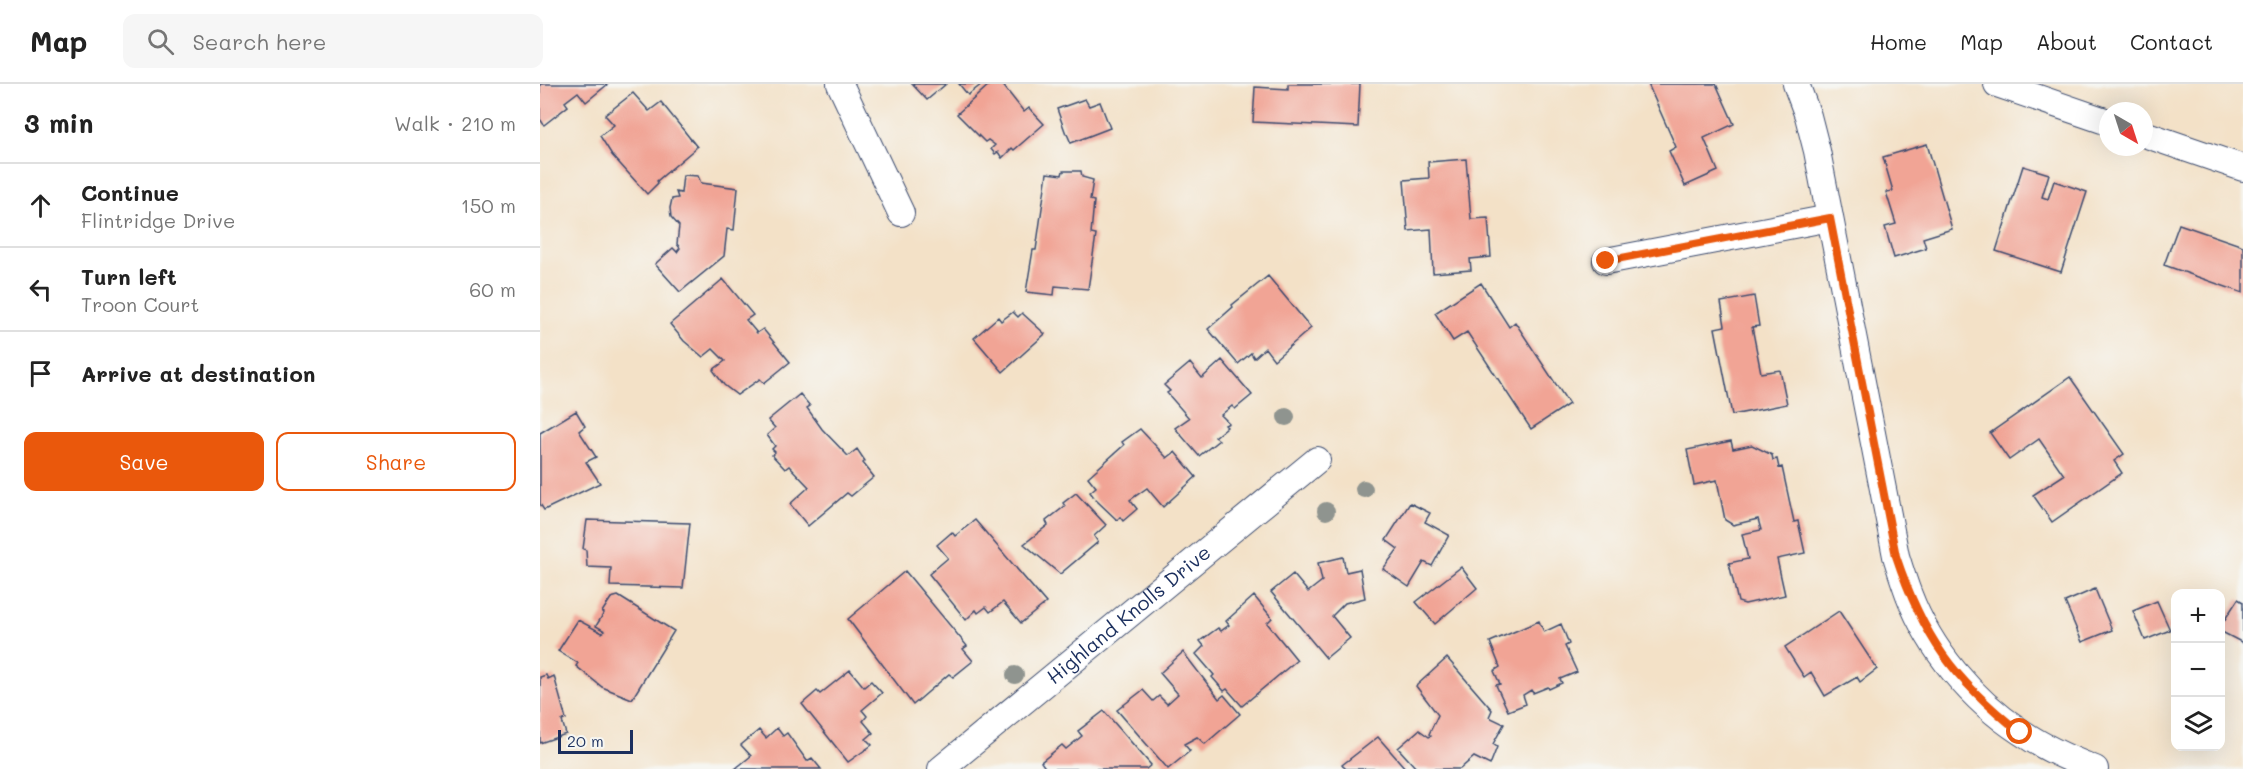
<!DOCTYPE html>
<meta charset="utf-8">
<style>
body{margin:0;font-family:Mali,sans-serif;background:#f6f6f6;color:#222}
.controls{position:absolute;right:18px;bottom:18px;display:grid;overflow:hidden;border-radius:12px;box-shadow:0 6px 24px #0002}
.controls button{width:54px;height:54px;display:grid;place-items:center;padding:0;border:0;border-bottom:2px solid #e0e0e0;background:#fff;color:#222;font:30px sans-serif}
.compass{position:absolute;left:1559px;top:18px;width:54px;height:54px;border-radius:50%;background:#fff;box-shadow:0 6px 24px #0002;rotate:141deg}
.scale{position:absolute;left:18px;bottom:15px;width:75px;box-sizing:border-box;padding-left:6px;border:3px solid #1b2f5e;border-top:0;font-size:16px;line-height:21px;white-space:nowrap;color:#1b2f5e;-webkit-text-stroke:4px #f6f6f2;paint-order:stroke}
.stop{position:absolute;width:18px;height:18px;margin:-14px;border:4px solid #ea580c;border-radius:50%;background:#fff}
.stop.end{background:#ea580c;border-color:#fff;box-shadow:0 2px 6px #0008}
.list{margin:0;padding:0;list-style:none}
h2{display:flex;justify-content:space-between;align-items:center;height:78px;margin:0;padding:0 24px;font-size:26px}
h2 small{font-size:20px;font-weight:400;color:#767676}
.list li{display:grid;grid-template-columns:39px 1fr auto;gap:18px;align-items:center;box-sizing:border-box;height:84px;padding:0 24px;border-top:2px solid #e0e0e0}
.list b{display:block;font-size:22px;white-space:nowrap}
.list p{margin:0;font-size:20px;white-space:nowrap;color:#767676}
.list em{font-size:20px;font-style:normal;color:#767676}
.actions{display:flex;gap:12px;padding:18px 24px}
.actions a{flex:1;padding:14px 0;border:2px solid #ea580c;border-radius:12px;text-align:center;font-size:21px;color:#ea580c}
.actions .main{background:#ea580c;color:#fff}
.icon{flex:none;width:33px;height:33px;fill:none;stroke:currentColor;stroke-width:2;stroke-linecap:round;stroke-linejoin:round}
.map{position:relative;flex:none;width:1703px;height:685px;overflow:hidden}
header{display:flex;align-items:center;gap:36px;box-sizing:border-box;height:84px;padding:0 30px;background:#fff;border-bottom:2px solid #e0e0e0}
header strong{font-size:28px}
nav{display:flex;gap:33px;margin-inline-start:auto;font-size:21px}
.search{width:420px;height:54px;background:#f6f6f6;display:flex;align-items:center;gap:15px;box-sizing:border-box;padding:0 21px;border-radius:12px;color:#767676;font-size:22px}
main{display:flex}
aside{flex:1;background:#fff}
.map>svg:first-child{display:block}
.building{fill:#f1a495}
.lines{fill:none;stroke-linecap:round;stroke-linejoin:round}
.minor-casing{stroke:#3b4a6e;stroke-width:28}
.minor{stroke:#fff;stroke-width:26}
.tree{fill:#8f948f}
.route{stroke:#ea580c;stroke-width:8}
.labels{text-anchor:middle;stroke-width:4.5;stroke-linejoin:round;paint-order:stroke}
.street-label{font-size:20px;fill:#1b2f5e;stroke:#f6f6f2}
</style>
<header>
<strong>Map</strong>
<div class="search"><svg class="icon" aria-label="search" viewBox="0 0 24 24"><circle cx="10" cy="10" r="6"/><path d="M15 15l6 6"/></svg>Search here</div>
<nav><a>Home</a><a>Map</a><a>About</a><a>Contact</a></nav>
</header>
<main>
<aside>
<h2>3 min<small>Walk · 210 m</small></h2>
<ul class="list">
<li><svg class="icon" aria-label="ahead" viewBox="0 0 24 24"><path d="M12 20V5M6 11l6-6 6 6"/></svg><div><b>Continue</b><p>Flintridge Drive</p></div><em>150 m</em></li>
<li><svg class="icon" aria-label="left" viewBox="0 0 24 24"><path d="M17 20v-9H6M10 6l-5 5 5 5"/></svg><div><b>Turn left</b><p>Troon Court</p></div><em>60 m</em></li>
<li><svg class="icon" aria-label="arrive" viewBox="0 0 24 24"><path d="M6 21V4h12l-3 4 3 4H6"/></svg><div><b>Arrive at destination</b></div></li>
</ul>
<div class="actions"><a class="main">Save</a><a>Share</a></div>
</aside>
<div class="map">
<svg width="1703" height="685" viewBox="0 0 1703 685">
<rect width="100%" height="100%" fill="#f6f6f2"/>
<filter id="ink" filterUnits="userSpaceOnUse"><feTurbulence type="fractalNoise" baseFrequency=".0167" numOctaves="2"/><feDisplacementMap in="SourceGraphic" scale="12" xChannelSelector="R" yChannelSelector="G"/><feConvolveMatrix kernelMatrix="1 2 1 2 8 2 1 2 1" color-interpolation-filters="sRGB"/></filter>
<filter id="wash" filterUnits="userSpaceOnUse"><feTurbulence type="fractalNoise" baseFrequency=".008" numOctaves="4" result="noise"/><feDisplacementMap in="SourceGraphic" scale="24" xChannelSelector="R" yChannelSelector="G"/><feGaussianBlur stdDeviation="1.35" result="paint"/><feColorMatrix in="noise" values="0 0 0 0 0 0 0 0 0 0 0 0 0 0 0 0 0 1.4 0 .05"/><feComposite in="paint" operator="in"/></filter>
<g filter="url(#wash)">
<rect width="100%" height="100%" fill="#f3e1c7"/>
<g id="blocks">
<path class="building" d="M0,0H68L46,18L38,8L25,18L28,22L4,41L0,35Z
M372,0H406L387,16Z
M419,0H442L428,11Z
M450,0H462L484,28L489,24L504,40L474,66L472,64L462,74L458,68L455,70L451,65L455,61L448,56L445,58L417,30Z
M748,0H820L818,43L713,38L715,3L748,5Z
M1108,0H1176L1194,40L1164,54L1178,87L1145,102L1129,67L1136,63Z
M93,9L109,27L121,18L157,63L117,97L118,99L107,110L72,71L60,52L74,41L65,31Z
M545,15L549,22L560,18L570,44L531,59L527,50H526L517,25Z
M1387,60L1412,145L1383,154L1386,164L1354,174L1345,143L1356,140L1346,108L1353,107L1343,73Z
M926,75L931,135L948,134L951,173L930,175L931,186L893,189L891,145L868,147L864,96L889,94L888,78Z
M1483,82L1509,90L1502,113L1508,115L1514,97L1547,108L1521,188L1456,167Z
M523,87H541L542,93L553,96L550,116L554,117L551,150L556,151L548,205L515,202L514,211L486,208L493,166H496L507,89L522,91Z
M143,91L158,92L161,99L198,104L194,146L187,145L184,172L140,208L115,180L133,164L137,168L140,164L137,160L139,142L131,133L130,124L132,115L138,114L136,108L141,109Z
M1639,140L1703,162V209L1624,181Z
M728,192L771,244L734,276L725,264L714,274L711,269L698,280L668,245L693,223L692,221Z
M183,195L213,231L206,236L217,249L223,245L250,278L224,299L220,295L197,311L184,301L173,286L185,277L173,265L163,273L144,257L130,240Z
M941,199L969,243L975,238L1029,320L991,345L927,248L913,257L895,229Z
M1214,212L1219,242L1212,243L1221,289L1240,286L1247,320L1192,331L1175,244L1185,242L1181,218Z
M473,228L478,233L482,229L505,250L463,288L434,254L458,233L461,237Z
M682,276L712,311L695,325L692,322L681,331L689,339L685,341L687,343L675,353L679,356L659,372L635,344L649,334L627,309L630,307L624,301L650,279L662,294Z
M1530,293L1584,370L1574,377L1582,389L1512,438L1493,411L1524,391L1499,355L1469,376L1450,349Z
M260,310L270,322L267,324L282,345L308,372L317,365L325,377L323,379L334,393L311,412L307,409L268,442L250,420L269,403L249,382L245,385L232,371L235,368L232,365L235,362L227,351L235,344L228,336Z
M36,327L45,342L39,347L56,373L46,378L60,399L4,426L0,420V349Z
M600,345L627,374L635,368L656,393L623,423L607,404L590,416L597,425L583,437L580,433L577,436L556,416L550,408L556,403L548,393L584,361L582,358Z
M1191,357L1193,365L1212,361L1232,371L1233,376L1237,375L1239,384L1242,383L1254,438L1258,437L1265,469L1237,475L1245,511L1205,520L1198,518L1189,479L1208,475L1202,450L1221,446L1218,435L1193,441L1185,436L1177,396L1154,401L1147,366Z
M536,409L566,441L554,452L558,458L520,490L484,460L508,441L506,437L525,422L523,419Z
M870,419L890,429L885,438L909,451L892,482L884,478L869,503L843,485L858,465L846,456Z
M47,436L150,439L143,504L70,502L71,484L47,483L46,466L43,465Z
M435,436L506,519L481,539L463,518L450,528L446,523L438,529L436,526L426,536L389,490L408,474L397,461L412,448L415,452Z
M803,473L806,488L820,485L825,514L805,519L792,532L810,554L786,574L731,508L753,490L768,508L782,497L778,479Z
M921,483L937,504L895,540L876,518Z
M365,487L427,562L423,565L433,577L413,593L409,590L373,621L308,535Z
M1555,505L1572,546L1542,558L1525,518Z
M78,512L134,547L92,615L62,603L36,582L38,579L18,567L38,536L62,549L65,547L56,542L64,529L62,528L71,514Z
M714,512L732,534L727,539L757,576L702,622L687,605L684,607L672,593L674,591L656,570L664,562L660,557L678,544L681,547L689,541L686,537Z
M1698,515L1703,518V559L1680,547V543Z
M1617,517L1630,546L1605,556L1593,527Z
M1299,527L1337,585L1320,598L1317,593L1285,612L1271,588L1264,593L1245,563Z
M999,537L1004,548L1021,540L1029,560L1025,562L1037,588L1020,595L1022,599L1009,605L1008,603L993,609L991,606L983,611L986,620L968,627L956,601L960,600L954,587L960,583L950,558Z
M643,568L679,615L684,611L700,630L665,660L657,653L644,660L650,667L628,685L577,626L603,606L613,617L619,612L627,620L638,610L620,589Z
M907,574L952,626L949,633L964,640L953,660L957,663L950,681L934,673L920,685H877L858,664L879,646L889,653L891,652L889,650L898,631L876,602Z
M310,586L324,603L331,597L342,609L322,626L327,632L323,637L333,649L326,655L332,661L308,678L262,620L277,607L280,610Z
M6,591L8,595L14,592L26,635L22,637L26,650L0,659V593Z
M564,627L611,681L606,685H506L501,678L522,661L526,665L542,652L538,647Z
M237,644L243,652L247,649L267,677L272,674L281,685H195L211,672L201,661L219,646L226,654Z
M838,653L866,685H806L802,681Z"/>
</g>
</g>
<g filter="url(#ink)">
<use href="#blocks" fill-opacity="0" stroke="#3b4a6e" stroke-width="1.5"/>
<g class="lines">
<g class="minor-casing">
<g id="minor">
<path d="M300,0L361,129"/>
<path d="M1256,0L1268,32L1277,67L1356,472C1360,485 1364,498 1369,511C1390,566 1432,616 1481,648C1504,664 1529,675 1555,685"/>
<path d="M1457,0L1568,38"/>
<path d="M1604,50L1703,84"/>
<path d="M1066,177L1290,134"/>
<path id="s1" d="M401,685L777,376"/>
</g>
</g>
<use href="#minor" class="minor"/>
</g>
<g class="tree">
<circle cx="746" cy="333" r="9"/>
<circle cx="824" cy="405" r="9"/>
<circle cx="786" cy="427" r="9"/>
<circle cx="475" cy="591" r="9"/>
</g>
</g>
<g class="lines" filter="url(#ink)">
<path class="route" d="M1066,177L1290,134L1356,472C1383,553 1413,595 1480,648"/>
</g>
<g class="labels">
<g class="street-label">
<text dy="7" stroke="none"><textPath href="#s1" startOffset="243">Highland Knolls Drive</textPath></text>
</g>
</g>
</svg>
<div class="controls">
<button>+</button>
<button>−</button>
<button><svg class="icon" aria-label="layers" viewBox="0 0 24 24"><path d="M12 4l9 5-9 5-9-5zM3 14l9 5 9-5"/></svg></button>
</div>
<svg class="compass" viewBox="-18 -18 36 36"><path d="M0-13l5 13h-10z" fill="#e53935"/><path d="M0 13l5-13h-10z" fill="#767676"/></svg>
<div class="scale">20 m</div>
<div class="stop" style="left:1480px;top:648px"></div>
<div class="stop end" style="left:1066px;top:177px"></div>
</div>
</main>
